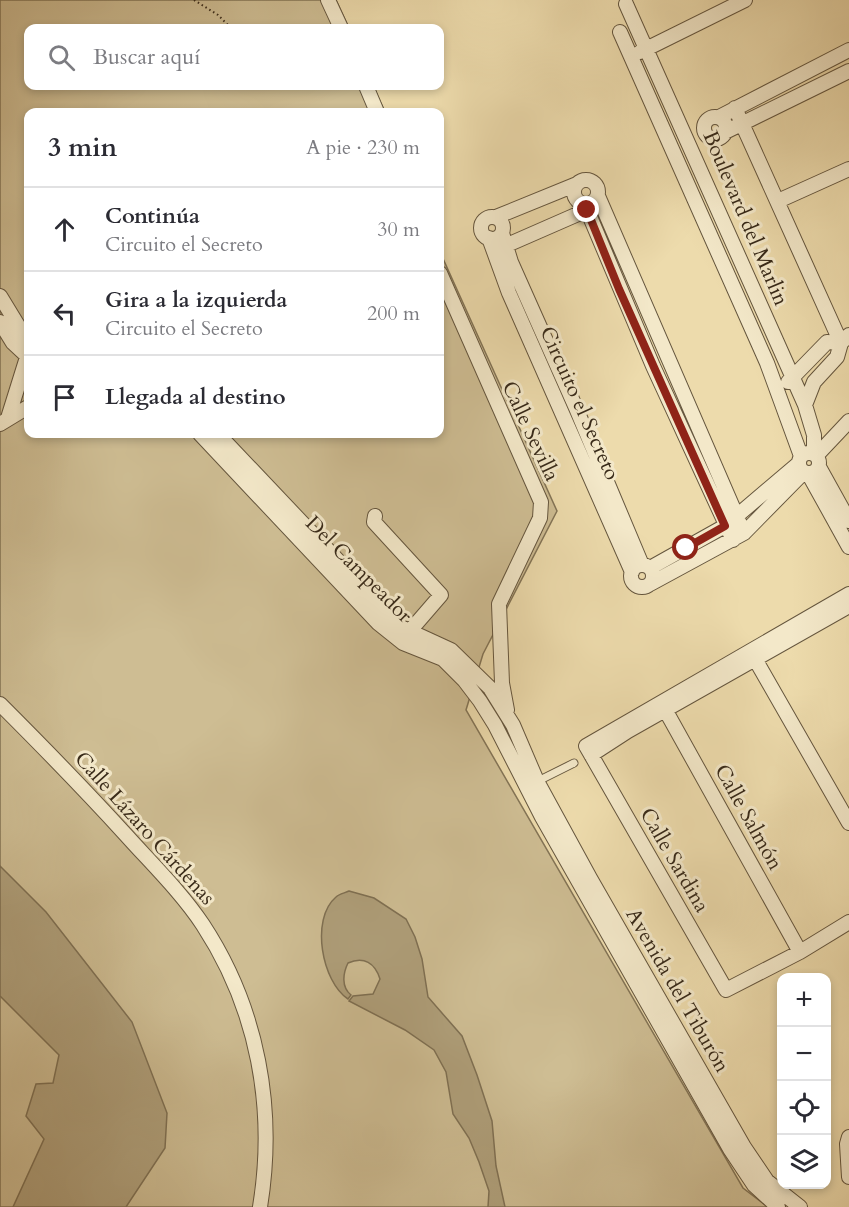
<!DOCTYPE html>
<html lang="es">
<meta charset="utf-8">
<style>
body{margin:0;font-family:Cardo,serif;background:#f7f7f7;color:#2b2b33}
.controls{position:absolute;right:18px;bottom:18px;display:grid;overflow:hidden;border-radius:12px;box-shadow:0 3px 9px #0003}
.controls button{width:54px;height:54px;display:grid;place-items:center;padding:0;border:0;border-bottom:2px solid #e1e1e2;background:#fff;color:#2b2b33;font:30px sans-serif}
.stop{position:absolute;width:18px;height:18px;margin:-14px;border:4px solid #8f2418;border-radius:50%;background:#fff}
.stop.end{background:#8f2418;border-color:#fff;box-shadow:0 2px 6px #0008}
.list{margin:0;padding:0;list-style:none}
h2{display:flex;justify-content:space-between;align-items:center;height:78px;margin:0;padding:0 24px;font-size:26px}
h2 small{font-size:20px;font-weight:400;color:#7c7c81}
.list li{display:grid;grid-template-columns:39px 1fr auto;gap:18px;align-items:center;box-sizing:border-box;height:84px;padding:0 24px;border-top:2px solid #e1e1e2}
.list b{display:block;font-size:22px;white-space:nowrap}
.list p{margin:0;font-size:20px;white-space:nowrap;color:#7c7c81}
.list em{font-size:20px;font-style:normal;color:#7c7c81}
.icon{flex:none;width:33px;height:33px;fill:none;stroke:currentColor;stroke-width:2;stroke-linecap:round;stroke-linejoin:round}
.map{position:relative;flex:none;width:849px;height:1207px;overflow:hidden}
.search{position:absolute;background:#fff;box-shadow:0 3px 9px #0003;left:24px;top:24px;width:420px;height:66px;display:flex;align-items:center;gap:15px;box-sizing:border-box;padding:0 21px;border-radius:12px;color:#7c7c81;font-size:22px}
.panel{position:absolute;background:#fff;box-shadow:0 3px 9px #0003;left:24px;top:108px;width:420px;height:330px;border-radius:12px}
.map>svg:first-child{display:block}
.green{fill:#cebd93;stroke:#837456;stroke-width:1.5}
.water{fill:#af9f7a;stroke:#7f7053;stroke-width:1.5}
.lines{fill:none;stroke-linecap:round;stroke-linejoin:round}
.service-casing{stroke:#65563e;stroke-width:9}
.minor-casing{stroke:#65563e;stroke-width:16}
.path{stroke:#382a19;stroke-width:2;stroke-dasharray:1.5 3;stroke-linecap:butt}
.service{stroke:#f3e8c9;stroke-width:7}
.minor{stroke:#f3e8c9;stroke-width:14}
.route{stroke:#8f2418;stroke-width:8}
.labels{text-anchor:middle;stroke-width:6;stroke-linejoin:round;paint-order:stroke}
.street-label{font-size:21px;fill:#382a19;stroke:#f3e8c9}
</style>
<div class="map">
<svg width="849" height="1207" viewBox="0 0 849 1207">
<rect width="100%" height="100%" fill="#eddbac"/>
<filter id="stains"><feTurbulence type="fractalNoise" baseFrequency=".00333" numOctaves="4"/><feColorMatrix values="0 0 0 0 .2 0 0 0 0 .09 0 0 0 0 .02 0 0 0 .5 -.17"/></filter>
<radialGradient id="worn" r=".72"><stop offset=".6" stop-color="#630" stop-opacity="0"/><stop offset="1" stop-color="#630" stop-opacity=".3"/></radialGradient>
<path class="green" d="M0,0H336L349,28H28V86H373L385,112H28V434H440V252L557,511L483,654L466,710L743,1188L768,1207H0Z"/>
<path class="water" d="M0,866L46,912L132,1022L167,1113L165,1148L126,1207H13L44,1139L26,1116L36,1084L53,1083L59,1055L0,996Z
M349,891L374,898L406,919L415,937L422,959L428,997L462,1036L477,1075L492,1121L496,1166L505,1207H488L489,1191L479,1162L469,1138L453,1114L446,1072L434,1050L405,1030L349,1001L353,996L373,994L380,979C375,963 364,956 348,963C343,973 341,987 351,995L348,999C322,982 310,919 336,897C339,894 345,893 349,891Z"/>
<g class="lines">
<g class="service-casing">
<path id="service" d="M536,782L574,763"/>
</g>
<g class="minor-casing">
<path id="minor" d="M328,0L341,28
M626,4L805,405L814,435V453
M620,32L767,363L801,456
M640,52L745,0
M366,86L377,112
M735,108L841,343
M704 128a11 11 0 1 1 22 0a11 11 0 1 1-22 0Z
M719,117L849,50
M725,132L849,71
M574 192a12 12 0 1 1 24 0a12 12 0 1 1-24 0Z
M598,196L744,533
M778,201L849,169
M585,205L653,366L733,540
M496,217L577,184
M481 228a11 11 0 1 1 22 0a11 11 0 1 1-22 0Z
M502,233L511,262L576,408L642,565
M489,238L509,293L632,572
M498,249L578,214L584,205
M440,273L541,502L540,518L499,604L502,683L507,710
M0,296L28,342
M0,322L13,343L28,357
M788,382L827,342L841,343
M805,405L814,382L837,357L841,343L849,335
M8,418L28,354
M0,424L28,407
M200,434L378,623L403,643L443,659L464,680L480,701L495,725L542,817L730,1149L754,1185L778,1207
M218,434L401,627L451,650L490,688L513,725L537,781L590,878L744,1147L767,1181L800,1207
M799 463a10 10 0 1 1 20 0a10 10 0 1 1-20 0Z
M817,455L849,421
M819,467L849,521
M808,473L849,547
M375,516L374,522L441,595L409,632
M631 576a11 11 0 1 1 22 0a11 11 0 1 1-22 0Z
M650,568L725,526L799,463
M650,584L744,533L804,472
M849,594L586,746L726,990L800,952L849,922
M751,652L849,823
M0,704C43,747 85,790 126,835C152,864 181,892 203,925C258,1009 276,1109 260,1207
M662,704L800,952
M591,755L628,731L849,606
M849,1137L847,1144L849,1177"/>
</g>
<path class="path" d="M194,0L218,15L231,28"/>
<use href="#service" class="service"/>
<use href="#minor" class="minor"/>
</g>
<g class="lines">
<path class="route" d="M587,210L619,289L725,526L686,548"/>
</g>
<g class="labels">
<g class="street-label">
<text transform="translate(746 218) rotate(67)" y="7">Boulevard del Marlin</text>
<text transform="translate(580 403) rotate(66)" y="7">Circuito el Secreto</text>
<text transform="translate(531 431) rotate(65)" y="7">Calle Sevilla</text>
<text transform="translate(359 569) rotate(45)" y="7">Del Campeador</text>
<text transform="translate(749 817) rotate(61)" y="7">Calle Salmón</text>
<text transform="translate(145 828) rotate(48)" y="7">Calle Lázaro Cárdenas</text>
<text transform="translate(675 860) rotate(60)" y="7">Calle Sardina</text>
<text transform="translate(678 990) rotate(60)" y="7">Avenida del Tiburón</text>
</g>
</g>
<rect width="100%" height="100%" filter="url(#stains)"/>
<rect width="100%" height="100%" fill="url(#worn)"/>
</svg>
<div class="controls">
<button>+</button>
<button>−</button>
<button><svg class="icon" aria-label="locate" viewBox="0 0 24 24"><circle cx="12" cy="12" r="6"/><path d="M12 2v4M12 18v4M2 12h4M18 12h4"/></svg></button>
<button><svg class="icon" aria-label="layers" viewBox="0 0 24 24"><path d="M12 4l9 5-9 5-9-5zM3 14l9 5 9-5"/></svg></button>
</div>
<div class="stop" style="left:686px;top:548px"></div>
<div class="stop end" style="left:587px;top:210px"></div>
<div class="search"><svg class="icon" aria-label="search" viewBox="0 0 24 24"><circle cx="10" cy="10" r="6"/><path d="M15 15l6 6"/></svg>Buscar aquí</div>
<section class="panel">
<h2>3 min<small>A pie · 230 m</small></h2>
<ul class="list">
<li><svg class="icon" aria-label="ahead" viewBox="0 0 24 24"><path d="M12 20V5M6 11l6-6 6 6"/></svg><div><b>Continúa</b><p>Circuito el Secreto</p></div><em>30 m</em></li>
<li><svg class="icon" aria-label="left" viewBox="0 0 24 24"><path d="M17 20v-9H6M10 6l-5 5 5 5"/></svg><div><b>Gira a la izquierda</b><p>Circuito el Secreto</p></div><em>200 m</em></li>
<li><svg class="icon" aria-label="arrive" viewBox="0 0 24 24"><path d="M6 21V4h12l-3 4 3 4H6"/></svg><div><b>Llegada al destino</b></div></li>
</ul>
</section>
</div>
